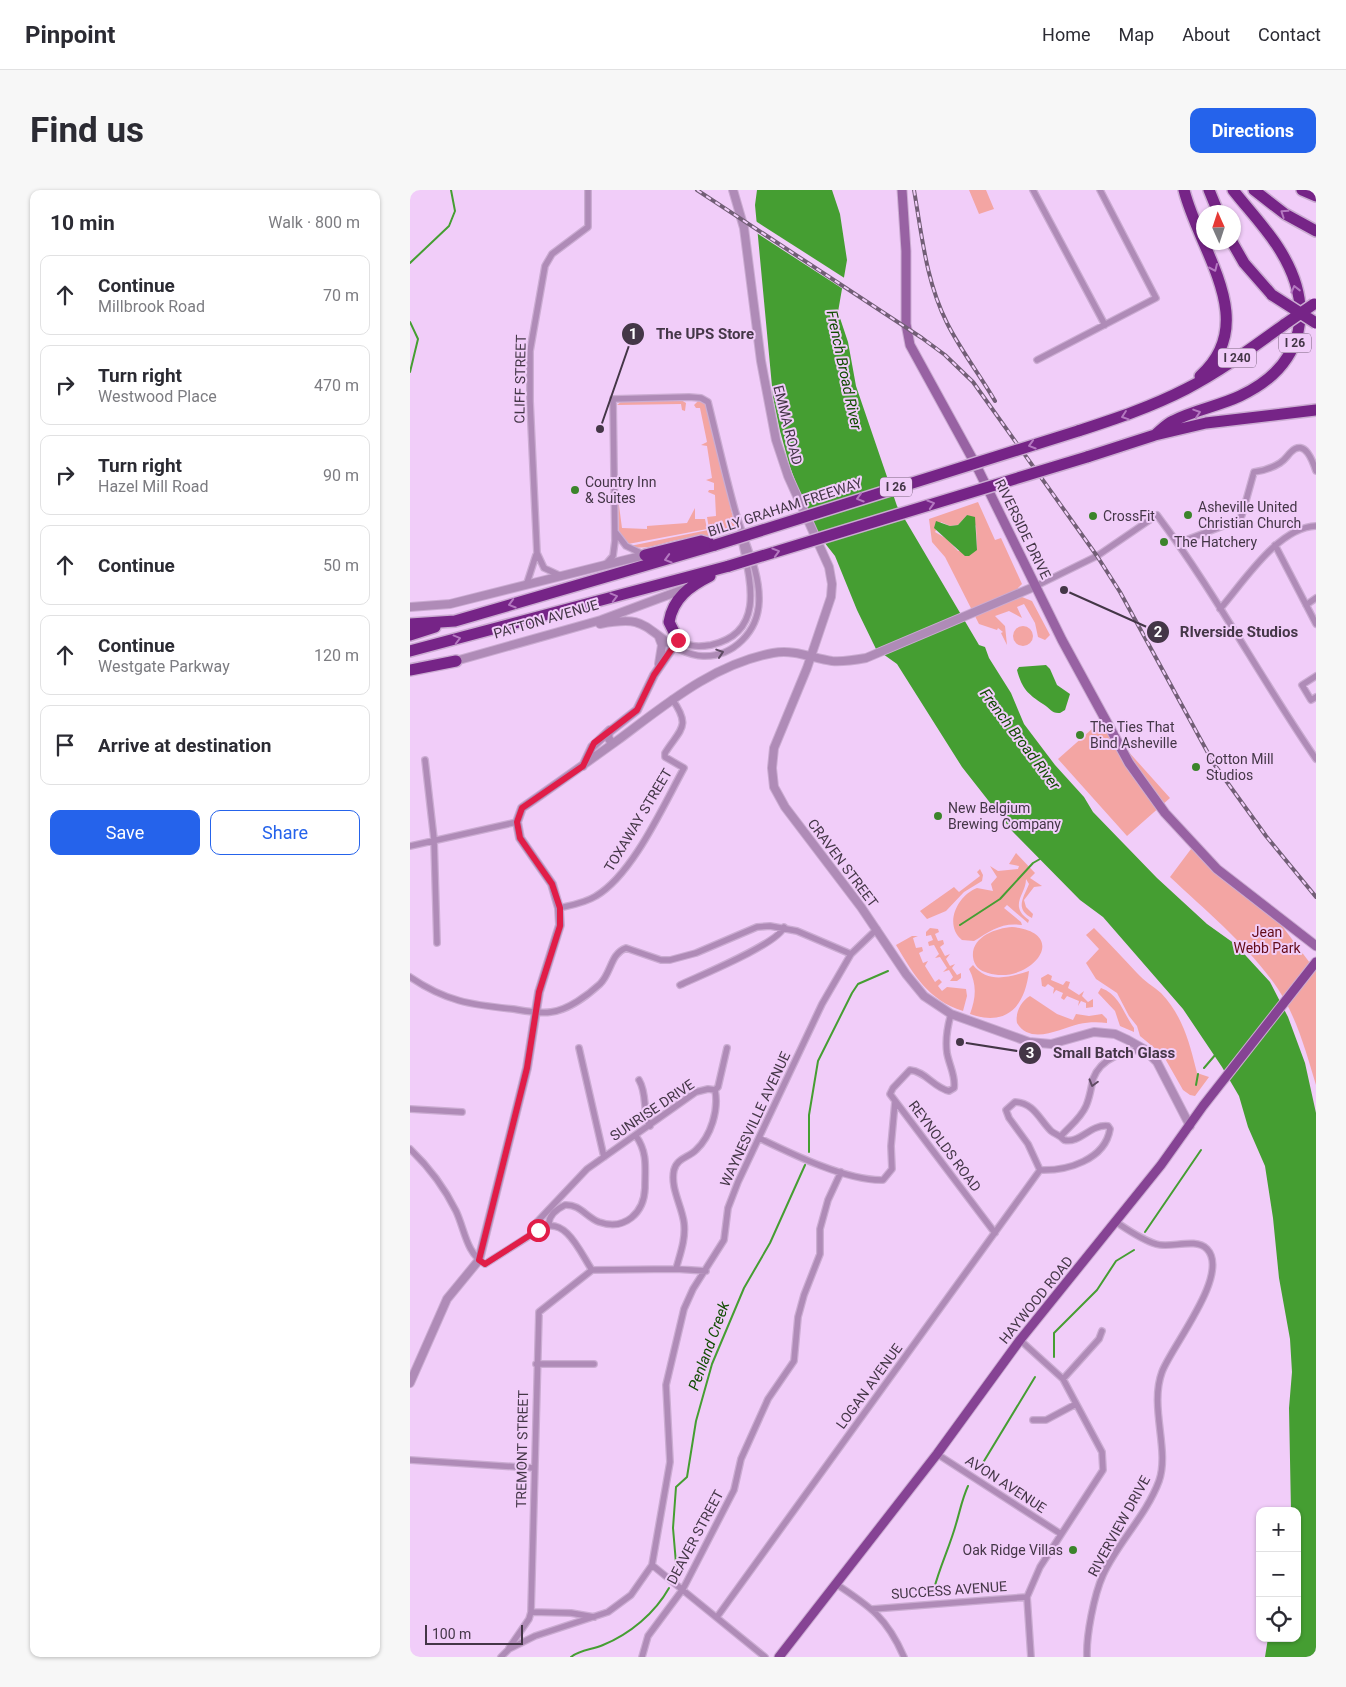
<!DOCTYPE html>
<meta charset="utf-8">
<style>
body{margin:0;font-family:Roboto,sans-serif;background:#f7f7f7;color:#2b2b33}
.controls{position:absolute;right:15px;bottom:15px;display:grid;overflow:hidden;border-radius:10px;box-shadow:0 1px 4px #0004}
.controls button{width:45px;height:45px;display:grid;place-items:center;padding:0;border:0;border-bottom:1px solid #e1e1e2;background:#fff;color:#2b2b33;font:25px sans-serif}
.compass{position:absolute;left:786px;top:15px;width:45px;height:45px;border-radius:50%;background:#fff;box-shadow:0 1px 4px #0004;rotate:357deg}
.scale{position:absolute;left:15px;bottom:12px;width:98px;box-sizing:border-box;padding-left:5px;border:2px solid #443647;border-top:0;font-size:14px;line-height:18px;white-space:nowrap;color:#443647;-webkit-text-stroke:4px #f1cdf9;paint-order:stroke}
.stop{position:absolute;width:15px;height:15px;margin:-11px;border:4px solid #e11d48;border-radius:50%;background:#fff}
.stop.end{background:#e11d48;border-color:#fff;box-shadow:0 1px 5px #0008}
.list{margin:0;padding:0;list-style:none}
h2{display:flex;justify-content:space-between;align-items:center;height:65px;margin:0;padding:0 20px;font-size:21px}
h2 small{font-size:16px;font-weight:400;color:#7c7c81}
.list li{display:grid;grid-template-columns:32px 1fr auto;gap:15px;align-items:center;box-sizing:border-box;height:80px;margin:0 10px 10px;padding:0 10px;border:1px solid #e1e1e2;border-radius:10px}
.list b{display:block;font-size:19px;white-space:nowrap}
.list p{margin:0;font-size:16px;white-space:nowrap;color:#7c7c81}
.list em{font-size:16px;font-style:normal;color:#7c7c81}
.actions{display:flex;gap:10px;padding:15px 20px}
.actions a{flex:1;padding:11px 0;border:1px solid #2563eb;border-radius:10px;text-align:center;font-size:18px;color:#2563eb}
.actions .main{background:#2563eb;color:#fff}
.icon{flex:none;width:28px;height:28px;fill:none;stroke:currentColor;stroke-width:2;stroke-linecap:round;stroke-linejoin:round}
.map{position:relative;flex:none;width:906px;height:1467px;overflow:hidden;border-radius:10px}
header{display:flex;align-items:center;gap:30px;box-sizing:border-box;height:70px;padding:0 25px;background:#fff;border-bottom:1px solid #e1e1e2}
header strong{font-size:24px}
nav{display:flex;gap:28px;margin-inline-start:auto;font-size:18px}
.intro{display:flex;align-items:center;justify-content:space-between;box-sizing:border-box;height:120px;padding:0 30px}
h1{margin:0;font-size:35px}
.button{padding:12px 22px;border-radius:10px;background:#2563eb;color:#fff;font-size:18px;font-weight:700}
main{display:flex;gap:30px;padding:0 30px}
aside{flex:1;background:#fff;border-radius:10px;box-shadow:0 1px 4px #0004}
.map>svg:first-child{display:block}
.green{fill:#f3a5a3;fill-rule:evenodd}
.water{fill:#459e32}
.pier{fill:#f1cdf9}
.lines{fill:none;stroke-linecap:round;stroke-linejoin:round}
.stream{stroke:#459e32;stroke-width:2}
.minor-casing{stroke:#cbacd2;stroke-width:8}
.tertiary-casing{stroke:#cbacd2;stroke-width:10}
.secondary-casing{stroke:#cbacd2;stroke-width:11}
.primary-casing{stroke:#cbacd2;stroke-width:11}
.motorway-casing{stroke:#cbacd2;stroke-width:14}
.minor{stroke:#af8bb7;stroke-width:5.5}
.tertiary{stroke:#af8bb7;stroke-width:8}
.secondary{stroke:#9862a3;stroke-width:9}
.primary{stroke:#864394;stroke-width:9}
.motorway{stroke:#762487;stroke-width:11}
.rail-casing{stroke:#725e76;stroke-width:4}
.rail{stroke:#f1cdf9;stroke-width:2;stroke-dasharray:5.5;stroke-linecap:butt}
.motorway-bridge-casing{stroke:#cbacd2;stroke-width:14;stroke-linecap:butt}
.motorway-bridge{stroke:#762487;stroke-width:11}
.oneway{stroke:#b478c0}
.oneway2{stroke:#5f4b63}
.route{stroke:#e11d48;stroke-width:6}
.poi-dot{fill:#3b842b;stroke:#f1cdf9;stroke-width:2}
.labels{text-anchor:middle;stroke-width:4;stroke-linejoin:round;paint-order:stroke}
.shield{fill:#f1cdf9;stroke:#78637c;stroke-width:1}
.shield-label{font-size:12px;font-weight:bold;fill:#443647}
.street-label{font-size:14px;fill:#443647;stroke:#f1cdf9}
.poi-label{font-size:14px;fill:#443647;stroke:#f1cdf9;text-anchor:start}
.park-label{font-size:14px;fill:#630b18;stroke:#f1cdf9}
.water-label{font-size:15px;font-style:italic;fill:#104c00;stroke:#f1cdf9}
.leader{fill:none;stroke:#443647;stroke-width:2}
.callout-dot{fill:#443647;stroke:#f1cdf9;stroke-width:2}
.mark-label{font-size:15px;text-anchor:middle;font-weight:bold;fill:#fff}
.callout-label{font-size:15px;text-anchor:middle;font-weight:bold;fill:#443647;stroke:#f1cdf9;stroke-width:4;stroke-linejoin:round;paint-order:stroke}
</style>
<header>
<strong>Pinpoint</strong>
<nav><a>Home</a><a>Map</a><a>About</a><a>Contact</a></nav>
</header>
<div class="intro"><h1>Find us</h1><a class="button">Directions</a></div>
<main>
<aside>
<h2>10 min<small>Walk · 800 m</small></h2>
<ul class="list">
<li><svg class="icon" aria-label="ahead" viewBox="0 0 24 24"><path d="M12 20V5M6 11l6-6 6 6"/></svg><div><b>Continue</b><p>Millbrook Road</p></div><em>70 m</em></li>
<li><svg class="icon" aria-label="right" viewBox="0 0 24 24"><path d="M7 20v-9h11M14 6l5 5-5 5"/></svg><div><b>Turn right</b><p>Westwood Place</p></div><em>470 m</em></li>
<li><svg class="icon" aria-label="right" viewBox="0 0 24 24"><path d="M7 20v-9h11M14 6l5 5-5 5"/></svg><div><b>Turn right</b><p>Hazel Mill Road</p></div><em>90 m</em></li>
<li><svg class="icon" aria-label="ahead" viewBox="0 0 24 24"><path d="M12 20V5M6 11l6-6 6 6"/></svg><div><b>Continue</b></div><em>50 m</em></li>
<li><svg class="icon" aria-label="ahead" viewBox="0 0 24 24"><path d="M12 20V5M6 11l6-6 6 6"/></svg><div><b>Continue</b><p>Westgate Parkway</p></div><em>120 m</em></li>
<li><svg class="icon" aria-label="arrive" viewBox="0 0 24 24"><path d="M6 21V4h12l-3 4 3 4H6"/></svg><div><b>Arrive at destination</b></div></li>
</ul>
<div class="actions"><a class="main">Save</a><a>Share</a></div>
</aside>
<div class="map">
<svg width="906" height="1467" viewBox="0 0 906 1467">
<rect width="100%" height="100%" fill="#f1cdf9"/>
<path class="green" d="M559,0H576L584,19L569,24Z
M271,210L276,213L275,221L272,220L271,214L207,215L212,211Z
M289,210L295,211L325,336L300,344L297,327L306,326L305,305L298,302L299,300H304V293L296,290L302,288L297,256L291,255L297,252L290,218H286L284,215Z
M208,308L212,338L237,339V336L277,333L285,318V329H295L297,339L218,354L209,341Z
M568,312L585,350L591,348L612,394L608,398L612,407L622,411L640,445L635,450L628,447L625,433L614,414L607,417L612,428L599,421L585,426L595,436L597,455L591,443L593,442L588,438L587,440L569,434L535,367L522,352L519,329ZM557,325L566,336L567,360L548,361L537,349L525,342L531,332L540,336L548,335Z
M298,340L299,346C288,348 277,348 267,350C251,353 236,361 220,356Z
M603 446a10 10 0 1 1 20 0a10 10 0 1 1-20 0Z
M691,531L760,608L717,646L648,569Z
M784,655L869,732L906,781V895C896,862 887,828 868,799C839,756 797,722 760,687Z
M606,663L625,683L620,688L632,696L624,697L614,710L616,717L623,724L622,728C604,719 614,707 619,694L616,689C616,705 598,715 619,730L618,733L597,715L594,718L611,732L612,735C592,732 580,741 564,751L552,750C533,734 548,705 567,698L583,701L581,694L587,687L580,676L588,681L608,679L609,676L599,674Z
M570,679L573,685L572,691L554,702L536,721L517,729L510,721L544,697L549,702L570,686L567,682Z
M602,737C663,743 620,796 578,783C570,781 564,776 563,767C561,747 586,738 602,737Z
M520,738L528,739L529,742L525,744L528,751L533,750L534,754L530,757L535,766L540,764L536,769L540,776L545,774L542,778L547,785L551,783V788L547,791H540L543,787L539,780L533,782L537,778L530,767L525,768L529,764L524,755L519,756L518,752L523,750L521,745L516,746V742Z
M684,738C699,753 713,768 727,783C734,791 743,796 751,803C772,825 779,851 786,879L787,883L799,887L785,906L780,905L773,900L753,865L730,846L727,836L719,826L707,803L686,789L676,773L689,759L676,745Z
M502,746H508L503,748L506,758L512,757L513,761L509,763L513,773L518,771L515,776L525,792L529,789L532,792L528,796L532,801L537,797L556,799L557,806L553,821C518,810 504,785 486,755Z
M563,775C578,794 600,787 619,781C615,816 597,837 560,824C566,807 567,795 559,779Z
M638,784L642,786L641,790L653,795L656,791L660,792L658,798L669,805L674,801L672,806L678,812L683,809V817L676,818V813L671,811L668,816L669,811L657,806L654,810L651,808L653,803L646,800L643,804L644,798L638,794L635,797L632,796L631,788Z
M691,798C710,805 713,823 724,838V842L710,836L705,821L688,803Z
M620,806L647,824L663,830L666,824L679,826L692,824L697,829V833C688,832 678,832 669,834C651,838 621,856 607,833C605,823 611,811 620,806Z"/>
<path class="water" d="M347,0H422L430,24L437,70L428,122L438,152L446,196L487,316L569,455L575,457L579,468L601,503L614,534L645,575L674,607L683,622L747,688L797,734L825,754L860,792L878,827L895,873L906,923V1467H855L858,1448H887V1321H881L879,1218L882,1182L880,1149L869,1088L863,1028L855,976L838,937L829,906L812,877L773,819L693,727L670,710L603,642L552,577L487,474L466,459L447,420L425,366L403,338L380,277L370,241L363,207L345,15Z
M557,325L565,327L567,360L559,366H555L524,338L526,331L540,336L548,335Z
M636,475L640,479L647,495L660,504L655,520L650,523C642,524 640,518 633,514C618,504 612,499 607,480L609,477Z"/>
<path class="pier" d="M344,30L436,89L433,99L345,42Z"/>
<g class="lines">
<path class="stream" d="M0,73L39,36L45,21L41,0
M0,132L8,149L0,182
M550,735L590,709L623,673L630,669
M794,878L806,864
M786,895L788,884
M399,962V925L408,871L442,803L448,794L478,781
M735,1042L791,960
M644,1167V1143L687,1100L706,1071L724,1060
M571,1276L625,1187
M267,1385L263,1338L266,1297L277,1287L286,1231L302,1174L334,1098L360,1053L395,975
M524,1399C530,1376 540,1356 546,1334C550,1321 552,1309 558,1296
M161,1467C171,1459 182,1460 193,1455C220,1444 245,1423 259,1398"/>
<g class="minor-casing">
<path id="minor" d="M623,0L695,135
M627,170L746,108L690,0
M206,343L216,356L235,365
M768,353L829,330L832,325L844,282C853,281 862,278 870,273C875,270 877,266 881,262C895,248 903,272 906,281
M865,355L906,434
M196,374L203,366L205,351L203,209L279,207L291,208L298,212C307,248 315,284 325,320C333,349 350,380 349,411C348,442 323,467 293,466C282,466 273,461 264,457
M149,385L134,378L127,363L120,211V161L135,76L142,64L178,37V0
M117,393L126,365
M626,396L687,366L747,325C805,402 851,489 906,569
M896,415L906,408
M810,419C833,393 868,337 906,336
M268,450C277,457 290,457 301,455C355,443 341,392 332,353
M906,486L892,495L901,510L906,507
M15,570L24,649L27,753
M0,656L107,632
M149,718C162,715 175,713 186,706C223,684 253,616 274,578L255,567V563C270,539 282,537 262,509
M0,787C35,811 61,815 103,819C115,821 129,824 141,822C158,820 178,805 190,794C202,782 200,764 216,758L251,770H260L286,763L347,737L360,736L387,741L441,764
M270,795C289,786 368,754 374,737
M541,824C537,838 535,849 537,863C539,875 546,886 544,898L539,901C524,898 515,881 500,880L483,898L480,904L585,1043
M169,858L194,967
M229,890C238,905 232,923 240,936
M305,900L308,897L317,858
M605,912C624,913 629,929 641,941C646,945 650,945 654,950C670,954 680,934 698,936L700,939C695,970 657,981 630,980L618,954L599,928L596,920Z
M0,919L52,922
M651,946C660,936 671,928 676,916C680,907 681,898 683,889C691,867 714,862 734,859
M349,948C382,964 437,991 473,990L482,979L481,956L485,912
M0,959C19,977 34,997 46,1021C55,1040 56,1063 75,1074L132,1038C156,1026 171,1064 182,1080
M139,1035C138,1025 147,1019 155,1015C170,1014 176,1027 189,1032C215,1041 234,1023 235,998C235,978 238,963 226,946
M123,1043L122,1040L125,1034L177,979L286,902L298,899L305,900C309,920 301,946 286,960C278,968 267,968 264,980C260,998 272,1016 274,1033C276,1049 270,1064 266,1079
M182,1080L266,1079L296,1081
M610,1150L653,1189L692,1262L693,1280L630,1377L617,1407L621,1467
M126,1174H184
M653,1189L689,1149L692,1141
M623,1230H636L666,1214
M527,1264L651,1344
M0,1270L124,1278
M242,1375L355,1467
M426,1394C461,1417 477,1428 494,1467
M463,1419L617,1407
M121,1422L161,1423L184,1427
M307,1427L630,980
M99,1458L119,1429L121,1422L129,1122L182,1080
M91,1467L99,1459L125,1446L198,1422L221,1405L242,1375L260,1272L256,1195L274,1119L283,1099L314,1050L318,1018L328,992L412,814L441,764L467,739
M232,1467L238,1446L273,1399L324,1300L331,1269L358,1209L384,1171L388,1127L394,1105L410,1064V1039L418,1010L431,982
M677,1467C676,1446 684,1405 693,1385C708,1352 736,1326 749,1291C760,1260 739,1217 752,1182C761,1157 821,1084 797,1059C785,1047 760,1059 746,1054C732,1050 718,1040 706,1032"/>
</g>
<g class="tertiary-casing">
<path id="tertiary" d="M323,0L334,38L351,171L366,250L378,286L419,377L422,394L421,407L397,478L364,558L362,578L364,597L375,617L451,717L496,784L514,806L541,824L619,852L641,854L684,842L705,844L718,850L734,859L747,872L780,936
M0,417L40,414L235,365
M190,434C233,426 231,434 264,457
M249,447L252,455L249,474
M42,472L191,430L277,398
M202,554L198,547L199,542L227,520L244,485L268,450
M173,576L182,557L200,540
M0,1193L37,1109L69,1070L117,878L129,802L150,735L149,718L142,694L110,648L107,632L112,618C144,596 176,573 208,550C255,515 303,474 363,463C384,459 402,468 422,471C434,472 445,470 456,468L626,396"/>
</g>
<g class="secondary-casing">
<path id="secondary" d="M492,0L496,61V134L500,155L567,277L652,450L719,573L755,623L807,679L906,756"/>
</g>
<g class="primary-casing">
<path id="primary" d="M369,1467L527,1264L610,1150L751,975L793,916L906,772"/>
</g>
<g class="motorway-casing">
<path id="motorway" d="M774,0C789,61 851,132 790,186
M799,0L808,22
M844,0L875,24L906,41
M892,0L906,6
M822,52L834,73L862,105
M668,241C705,229 741,217 776,199C811,181 843,157 875,134
M745,245C750,241 756,234 763,231C784,220 809,216 830,206C896,175 906,116 868,57C855,37 838,19 823,0
M677,267L745,245L796,233L906,220
M235,365L291,351L301,354
M0,434L45,431L305,355
M0,445L25,437
M268,450L259,432C263,408 280,396 300,386
M0,461L319,376
M0,480L46,471"/>
</g>
<use href="#minor" class="minor"/>
<use href="#tertiary" class="tertiary"/>
<use href="#secondary" class="secondary"/>
<use href="#primary" class="primary"/>
<use href="#motorway" class="motorway"/>
<g class="rail-casing">
<path id="rail" d="M287,0L512,148L535,165L563,192L687,366L710,402L804,574L856,646L906,707
M504,0C512,46 516,91 537,133C551,161 570,185 585,211"/>
</g>
<use href="#rail" class="rail"/>
<g class="motorway-bridge-casing">
<path id="motorway-bridge" d="M862,105L906,133
M875,134L904,114
M305,355L668,241
M319,376L677,267"/>
</g>
<use href="#motorway-bridge" class="motorway-bridge"/>
</g>
<defs><path id="oneway-chevron" d="M-2-3.5L2.5 0L-2 3.5" fill="none" stroke-width="1.6" stroke-linecap="round" stroke-linejoin="round" transform="scale(1.25)"/></defs>
<g class="oneway">
<use href="#oneway-chevron" transform="translate(874 23) rotate(-146)"/>
<use href="#oneway-chevron" transform="translate(804 78) rotate(66)"/>
<use href="#oneway-chevron" transform="translate(885 99) rotate(-104)"/>
<use href="#oneway-chevron" transform="translate(787 223) rotate(-18)"/>
<use href="#oneway-chevron" transform="translate(715 226) rotate(161)"/>
<use href="#oneway-chevron" transform="translate(622 255) rotate(163)"/>
<use href="#oneway-chevron" transform="translate(450 308) rotate(163)"/>
<use href="#oneway-chevron" transform="translate(521 314) rotate(-17)"/>
<use href="#oneway-chevron" transform="translate(366 362) rotate(-17)"/>
<use href="#oneway-chevron" transform="translate(258 369) rotate(164)"/>
<use href="#oneway-chevron" transform="translate(204 407) rotate(-15)"/>
<use href="#oneway-chevron" transform="translate(102 414) rotate(164)"/>
<use href="#oneway-chevron" transform="translate(47 449) rotate(-15)"/>
</g>
<g class="oneway2">
<use href="#oneway-chevron" transform="translate(310 463) rotate(-18)"/>
<use href="#oneway-chevron" transform="translate(683 893) rotate(106)"/>
</g>
<g class="lines">
<path class="route" d="M128,1040L75,1074L69,1070L117,878L129,802L150,736V718L142,694L110,648L107,632L112,618L173,576L184,553L227,520L244,485L268,450"/>
</g>
<g class="poi-dot">
<circle cx="165" cy="300" r="5"/>
<circle cx="778" cy="325" r="5"/>
<circle cx="683" cy="326" r="5"/>
<circle cx="754" cy="352" r="5"/>
<circle cx="670" cy="545" r="5"/>
<circle cx="786" cy="577" r="5"/>
<circle cx="528" cy="626" r="5"/>
<circle cx="663" cy="1360" r="5"/>
</g>
<g class="labels">
<g class="shield">
<rect x="869" y="143.5" width="32" height="19" rx="4"/>
<rect x="808" y="158.5" width="38" height="19" rx="4"/>
<rect x="470" y="287.5" width="32" height="19" rx="4"/>
</g>
<g class="shield-label">
<text x="885" y="157">I 26</text>
<text x="827" y="172">I 240</text>
<text x="486" y="301">I 26</text>
</g>
<g class="street-label">
<text transform="translate(110 189) rotate(-89)" y="5">CLIFF STREET</text>
<text transform="translate(378 235) rotate(76)" y="5">EMMA ROAD</text>
<text transform="translate(375 317) rotate(-18)" y="5">BILLY GRAHAM FREEWAY</text>
<text transform="translate(613 339) rotate(64)" y="5">RIVERSIDE DRIVE</text>
<text transform="translate(136 429) rotate(-16)" y="5">PATTON AVENUE</text>
<text transform="translate(228 630) rotate(-59)" y="5">TOXAWAY STREET</text>
<text transform="translate(433 673) rotate(53)" y="5">CRAVEN STREET</text>
<text transform="translate(242 920) rotate(-34)" y="5">SUNRISE DRIVE</text>
<text transform="translate(345 929) rotate(-65)" y="5">WAYNESVILLE AVENUE</text>
<text transform="translate(535 956) rotate(53)" y="5">REYNOLDS ROAD</text>
<text transform="translate(626 1110) rotate(-51)" y="5">HAYWOOD ROAD</text>
<text transform="translate(459 1196) rotate(-54)" y="5">LOGAN AVENUE</text>
<text transform="translate(112 1259) rotate(-89)" y="5">TREMONT STREET</text>
<text transform="translate(596 1294) rotate(33)" y="5">AVON AVENUE</text>
<text transform="translate(709 1336) rotate(-61)" y="5">RIVERVIEW DRIVE</text>
<text transform="translate(285 1347) rotate(-62)" y="5">DEAVER STREET</text>
<text transform="translate(539 1400) rotate(-4)" y="5">SUCCESS AVENUE</text>
</g>
<g class="poi-label">
<text x="175" y="297">Country Inn<tspan x="175" dy="16">&amp; Suites</tspan></text>
<text x="788" y="322">Asheville United<tspan x="788" dy="16">Christian Church</tspan></text>
<text x="693" y="331">CrossFit</text>
<text x="764" y="357">The Hatchery</text>
<text x="680" y="542">The Ties That<tspan x="680" dy="16">Bind Asheville</tspan></text>
<text x="796" y="574">Cotton Mill<tspan x="796" dy="16">Studios</tspan></text>
<text x="538" y="623">New Belgium<tspan x="538" dy="16">Brewing Company</tspan></text>
<text x="653" y="1365" text-anchor="end">Oak Ridge Villas</text>
</g>
<g class="park-label">
<text x="857" y="747">Jean<tspan x="857" dy="16">Webb Park</tspan></text>
</g>
<g class="water-label">
<text transform="translate(434 180) rotate(78)" y="5">French Broad River</text>
<text transform="translate(610 549) rotate(53)" y="5">French Broad River</text>
<text transform="translate(299 1156) rotate(-70)" y="5">Penland Creek</text>
</g>
</g>
<path class="leader" d="M190 239L223 144M654 400L748 442M550 852L620 863"/>
<g class="callout-dot">
<circle cx="190" cy="239" r="5"/>
<circle cx="654" cy="400" r="5"/>
<circle cx="550" cy="852" r="5"/>
<circle cx="223" cy="144" r="12"/>
<circle cx="748" cy="442" r="12"/>
<circle cx="620" cy="863" r="12"/>
</g>
<g class="mark-label">
<text x="223" y="149">1</text>
<text x="748" y="447">2</text>
<text x="620" y="868">3</text>
</g>
<g class="callout-label">
<text x="295" y="149">The UPS Store</text>
<text x="829" y="447">RIverside Studios</text>
<text x="704" y="868">Small Batch Glass</text>
</g>
</svg>
<div class="controls">
<button>+</button>
<button>−</button>
<button><svg class="icon" aria-label="locate" viewBox="0 0 24 24"><circle cx="12" cy="12" r="6"/><path d="M12 2v4M12 18v4M2 12h4M18 12h4"/></svg></button>
</div>
<svg class="compass" viewBox="-18 -18 36 36"><path d="M0-13l5 13h-10z" fill="#e53935"/><path d="M0 13l5-13h-10z" fill="#7c7c81"/></svg>
<div class="scale">100 m</div>
<div class="stop" style="left:128px;top:1040px"></div>
<div class="stop end" style="left:268px;top:450px"></div>
</div>
</main>
